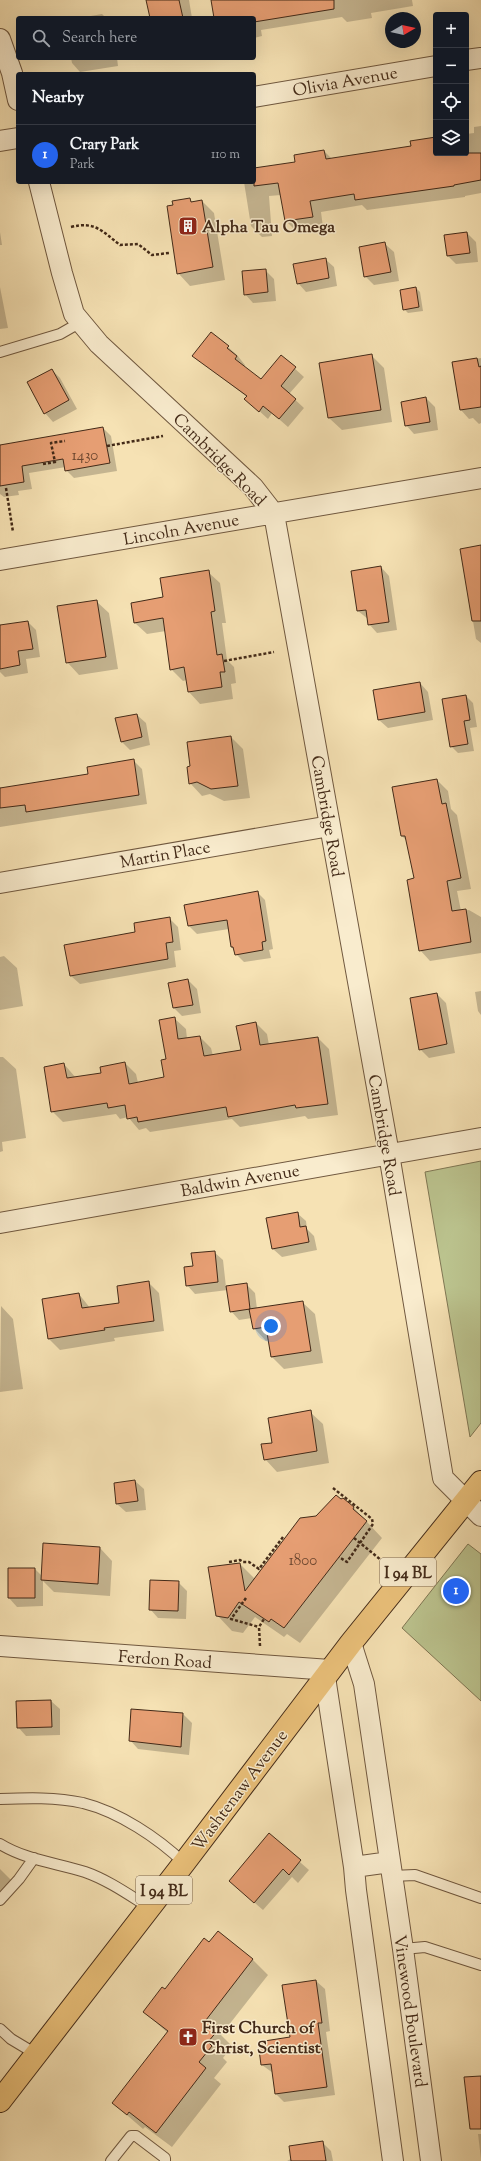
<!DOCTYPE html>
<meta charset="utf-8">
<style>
body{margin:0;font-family:"Sorts Mill Goudy",serif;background:#20242c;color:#f1f3f6}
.controls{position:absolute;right:12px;top:12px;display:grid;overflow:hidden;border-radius:4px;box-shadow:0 4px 16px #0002}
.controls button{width:36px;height:36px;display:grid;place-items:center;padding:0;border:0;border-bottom:1px solid #363941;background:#171b24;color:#f1f3f6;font:20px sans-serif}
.compass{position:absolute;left:385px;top:12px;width:36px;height:36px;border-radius:50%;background:#171b24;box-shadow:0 4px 16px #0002;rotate:81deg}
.you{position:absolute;left:271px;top:1326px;width:14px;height:14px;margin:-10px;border:3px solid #fff;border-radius:50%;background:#1a73e8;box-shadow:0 0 0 6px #1a73e833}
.badge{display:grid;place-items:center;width:26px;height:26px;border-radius:50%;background:#2563eb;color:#fff;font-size:13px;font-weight:700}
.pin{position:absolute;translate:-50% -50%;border:2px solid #fff;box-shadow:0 1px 4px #0006}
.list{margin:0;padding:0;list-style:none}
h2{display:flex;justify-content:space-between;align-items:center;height:52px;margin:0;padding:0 16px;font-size:17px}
h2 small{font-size:13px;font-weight:400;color:#9ea1a6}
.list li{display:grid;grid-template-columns:26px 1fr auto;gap:12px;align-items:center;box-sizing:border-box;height:60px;padding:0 16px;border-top:1px solid #363941}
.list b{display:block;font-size:15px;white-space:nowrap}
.list p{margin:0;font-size:13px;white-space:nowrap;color:#9ea1a6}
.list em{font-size:13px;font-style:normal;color:#9ea1a6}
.icon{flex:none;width:22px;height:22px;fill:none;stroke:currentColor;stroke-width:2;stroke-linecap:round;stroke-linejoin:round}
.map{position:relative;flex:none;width:481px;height:2161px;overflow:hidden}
.search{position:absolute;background:#171b24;box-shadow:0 4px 16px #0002;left:16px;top:16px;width:240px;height:44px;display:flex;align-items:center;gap:10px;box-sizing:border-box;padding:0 14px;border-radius:4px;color:#9ea1a6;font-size:15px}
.panel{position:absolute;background:#171b24;box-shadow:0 4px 16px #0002;left:16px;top:72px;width:240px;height:112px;border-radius:4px}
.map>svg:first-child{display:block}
.green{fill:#bbc38e;stroke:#7f7653}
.shadow{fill:#0003}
.building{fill:#e69e73;stroke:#432a18}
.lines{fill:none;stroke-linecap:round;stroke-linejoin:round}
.lane-casing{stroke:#70583f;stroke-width:12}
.street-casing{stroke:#70583f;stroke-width:22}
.primary-casing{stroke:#432a18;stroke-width:24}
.path{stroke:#432a18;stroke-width:2.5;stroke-dasharray:3 2;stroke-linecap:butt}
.lane{stroke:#f9ecce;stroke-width:10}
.street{stroke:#f9ecce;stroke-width:20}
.primary{stroke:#ebc17a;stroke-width:22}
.labels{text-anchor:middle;stroke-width:3;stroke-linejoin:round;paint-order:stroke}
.number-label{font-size:15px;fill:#6c472f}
.shield{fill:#f9ecce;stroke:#7a644f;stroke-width:1}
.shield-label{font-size:16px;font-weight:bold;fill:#432a18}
.street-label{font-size:17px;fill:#432a18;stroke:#f9ecce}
.poi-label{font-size:17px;font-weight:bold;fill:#432a18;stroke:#f9ecce;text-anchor:start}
</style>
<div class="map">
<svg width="481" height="2161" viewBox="0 0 481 2161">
<rect width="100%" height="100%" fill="#f6e2b4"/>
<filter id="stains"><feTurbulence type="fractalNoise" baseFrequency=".005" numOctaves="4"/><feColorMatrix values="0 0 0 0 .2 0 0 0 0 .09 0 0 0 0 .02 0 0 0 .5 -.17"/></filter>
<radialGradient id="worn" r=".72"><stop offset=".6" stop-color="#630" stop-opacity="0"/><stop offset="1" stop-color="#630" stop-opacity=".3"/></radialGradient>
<path class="green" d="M481,1161V1423L470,1437L425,1172Z
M468,1544L481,1554V1701L402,1628Z"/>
<path class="shadow" d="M147,0H189L192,18H151Z
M212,0H412L413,6L371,13L372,18L347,22L342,17L261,30L262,36L254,38V18H215Z
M102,14L106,18H85V17Z
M71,58H117L118,66L80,72L72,63Z
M481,126V193L465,196V197L367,210L362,205L321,212L323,227L297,232L286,221L281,195L269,196L272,236L262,237L251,226L244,182H254V169L296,163L324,151L332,159L412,146L436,138V153H466V134L474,133V127Z
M190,200L193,203L202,201L214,213L225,280L190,286L178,273L174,206Z
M0,232L2,245H0Z
M467,233L476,242L478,262L456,264L448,256L445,236Z
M385,244L394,252L399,281L374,285L365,276Z
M325,259L334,267L337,286L306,292L298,283Z
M265,270L274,279L276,301L253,303L245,294Z
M0,287L8,328L0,329Z
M416,288L420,292L423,311L408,313L404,309Z
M212,333L237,355L245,365L244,367L262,380L281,356L304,377L289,394L304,408L288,427L272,413L268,419L246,399L247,397L194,356Z
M371,355L384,368L392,422L342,430L329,418Z
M481,358V423L479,424L473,418L469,419L461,410L453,363Z
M52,370L60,378L77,409L53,422L45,413Z
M426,398L435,407L438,430L414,434L406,425Z
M103,428L111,436L117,471L74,478L66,470V467L29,473L32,489L18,491L19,495L4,497L0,494V446Z
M481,546V643L476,639L461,550Z
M381,567L389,576L397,630L377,633L369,624L368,619L358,611Z
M208,572L220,583L226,623H222L227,660L234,667L236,683L231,684L233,699L200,704L189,692L187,680L183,681L171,669L166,631L147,634L135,623L164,598Z
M96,601L109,613L118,669L79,675L67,662Z
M28,622L36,630L40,657L26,659L28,673L5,677L0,672V627Z
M420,683L428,692L433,720L388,728L379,720L374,691Z
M466,696L473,703L477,727L470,728L474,751L458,753L451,746Z
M137,715L146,723L150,745L130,750L121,741Z
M231,737L243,749L250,798L224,801L210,794L202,796L190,783L191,767Z
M133,760L142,769L147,804L0,827V787L2,789L89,775Z
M437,780L448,791L451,809L457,815L471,889L457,891L461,911L469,910L481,917V953L430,961L420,950L415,879L407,841L402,836Z
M257,892L265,900L273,949L269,950L271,958L244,962L236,954L232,947L229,929L197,934L189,926Z
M169,918L178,927L181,950L174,951L176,967L80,984L71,976L136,933Z
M4,956L17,968L23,1006L0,1010V957Z
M188,980L197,989L201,1013L182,1016L174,1008Z
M481,991V1015L478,1011L475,992Z
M437,994L446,1003L455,1053L429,1058L420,1049Z
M174,1018L186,1029L187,1039L200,1037L211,1048L213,1056L242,1051L256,1023L267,1034L269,1045L318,1038L329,1049L338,1115L308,1119L305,1116L240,1127L232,1119L150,1132L146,1128L139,1130L128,1117L120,1119L116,1114L63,1122L52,1111L64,1064L76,1078L102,1073L125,1063L136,1074L138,1083L165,1078Z
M0,1057H3L16,1069L26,1138L2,1142L3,1151L0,1152Z
M297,1213L306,1221L307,1229L314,1236L317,1250L282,1257L273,1249Z
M214,1252L223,1260L226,1287L246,1284L255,1293L257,1309L302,1302L315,1314L323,1363L284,1369L272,1357L269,1340L266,1341L254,1328L252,1318L239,1320L231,1311L228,1290L195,1294L187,1285L194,1267Z
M148,1282L159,1293L164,1331L114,1338L115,1341L60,1350L49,1339L43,1300L79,1294L90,1308L120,1304Z
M1,1306L13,1319L23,1389L0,1392Z
M310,1412L323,1424L329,1463L277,1472L265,1459L273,1443Z
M135,1481L144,1489L146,1510L126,1512L117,1504Z
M354,1508L382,1538L300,1643L287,1634L284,1637L255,1617L243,1633L232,1631L217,1615L210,1568L240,1564L255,1579L316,1517Z
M100,1548L112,1561L110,1596L54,1592L43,1581V1606L17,1607L9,1598L35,1569L42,1576Z
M178,1582L187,1591L186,1619L158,1618L150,1609Z
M51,1701L60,1709V1735L26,1736L18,1727Z
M132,1710L183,1714L192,1723L189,1755L138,1749L130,1740Z
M269,1835L309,1870L298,1883L292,1877L263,1910L239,1889Z
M0,1869L16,1885L0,1903Z
M209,1944L252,1959L268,1975L221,2035L232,2046L223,2058L227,2062L214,2078L221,2084L172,2147L145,2127L143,2129L113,2103L168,2033L144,2012Z
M316,1981L325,1989L330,2031L326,2032L335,2095L284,2102L276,2094L273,2073L262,2065L259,2043L291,2038Z
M478,2134H481V2159Z
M322,2142L331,2151L333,2161H287Z"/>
<path class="building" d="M146,0H179L183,18H150Z
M211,0H334V9L254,22V18H214Z
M436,137V153H481V180L454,185V186L355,200L354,194L310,201L313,217L285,221L278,183L254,186V168L295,162L294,155L324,150L326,159L411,146L410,141Z
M190,198L191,202L202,200L213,267L177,274L167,206L173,205L172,201Z
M467,232L470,253L447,256L444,235Z
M385,242L391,272L364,277L359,247Z
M326,258L329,278L297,284L293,264Z
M266,269L268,292L244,295L242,271Z
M416,287L419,307L403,310L400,290Z
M211,332L229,346L227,348L237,356L235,359L261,379L281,355L296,367L281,386L296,399L279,419L263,406L259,412L244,399L247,396L192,356Z
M372,354L381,410L328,418L319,363Z
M477,358L479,367L481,366V407L460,410L452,362Z
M52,369L69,400L44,414L27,382Z
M426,397L430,422L405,426L401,402Z
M103,427L110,463L65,471L63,459L22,466L24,482L0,486V445Z
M481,545V621H472L460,549Z
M381,566L389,622L368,625L366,610L357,611L351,571Z
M209,570L215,611L211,612L217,655L222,654L225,672H220L222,687L188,692L184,667L170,670L163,618L134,623L131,603L163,597L160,578Z
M97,600L106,657L66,663L57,606Z
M28,621L33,649L18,651L20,665L0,669V625Z
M420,682L425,712L378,720L373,690Z
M466,695L470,720L464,721L468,744L450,747L442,699Z
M137,714L142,737L121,742L115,718Z
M231,736L238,786L211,789L197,782L189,784L187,767L190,766L187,742Z
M134,759L139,795L26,812L25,805L0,808V788L88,774L87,767Z
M437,779L442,804L446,803L461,878L447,881L452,911L466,909L471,942L419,951L407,880L414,878L405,836H401L392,787Z
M258,891L266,941L262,942L263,950L235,955L233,947H231L227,920L188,926L184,905Z
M170,917L173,942L166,943L168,959L70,976L64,945L135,932L134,923Z
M188,979L193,1005L173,1008L168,983Z
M437,993L447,1044L419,1050L410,998Z
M175,1017L178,1039L200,1036L204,1056L241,1050L236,1026L256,1022L260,1045L318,1037L328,1104L296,1108L295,1105L228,1117L226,1107L138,1122L137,1117L127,1119L125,1105L108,1108L107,1103L51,1112L44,1067L64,1063L67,1078L101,1073L100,1067L125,1062L129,1084L164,1077L161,1060L166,1059L159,1020Z
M298,1212L300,1227L306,1226L309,1242L272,1249L266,1218Z
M215,1251L218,1282L186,1286L184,1267L193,1266L191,1253Z
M149,1281L154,1321L104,1328L105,1330L48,1339L42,1299L79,1293L82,1308L119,1303L117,1286Z
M247,1283L250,1309L230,1312L226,1286Z
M303,1301L311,1351L271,1357L266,1327L253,1329L249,1309Z
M311,1410L317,1451L264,1460L261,1444L272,1443L268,1418Z
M135,1480L138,1501L116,1504L114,1483Z
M336,1495L341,1499L343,1498L354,1507L353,1509L367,1521L284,1628L271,1619L269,1622L239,1602L228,1618L216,1616L208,1567L240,1563L245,1591L300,1518L316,1516Z
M43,1543L100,1547L98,1584L41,1580Z
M8,1568H35V1598H8Z
M150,1580L179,1581L178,1611L149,1610Z
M51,1700L52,1727L17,1728L16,1701Z
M131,1709L183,1713L181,1747L129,1741Z
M269,1833L301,1860L289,1875L283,1869L254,1903L229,1881Z
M218,1931L253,1959L206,2020L218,2030L208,2042L212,2046L199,2062L206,2068L156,2133L129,2112L127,2115L112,2103L168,2031L143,2012L162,1987L165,1989L204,1938L209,1942Z
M316,1980L322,2023H318L327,2087L275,2094L271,2064L261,2065L258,2042L290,2037L282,1985Z
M481,2076V2129H470L464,2077Z
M323,2141L326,2161H291L289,2146Z"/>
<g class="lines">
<g class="lane-casing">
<path id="lane" d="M0,352L60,334L81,322
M0,1799C27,1798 56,1797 83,1803C119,1812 158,1838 184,1863
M0,1844C26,1860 57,1863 85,1872C108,1880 129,1895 150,1908
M392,1876L415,1875L481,1898
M0,1900L19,1879L34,1858
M403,1949L425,1947L481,1965
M0,2029L11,2039L36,2054
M111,2161L131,2136H136L165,2158V2161"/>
</g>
<g class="street-casing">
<path id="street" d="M0,39L12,73L18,100
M466,60L481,58
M254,97L436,66
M0,141L18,138
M39,182L62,273L74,314L99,344L253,487L274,514L389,1154L443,1478L481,1516
M0,560L481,478
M0,883L330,826
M0,1223L481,1138
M351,1643L364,1684L403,1949L431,2161
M0,1646L330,1670
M325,1677L354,1867L356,1890L393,2161
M354,1867L390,1862"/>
</g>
<g class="primary-casing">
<path id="primary" d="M0,2101L184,1863L351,1643L481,1482"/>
</g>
<path class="path" d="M71,227C95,221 102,231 120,245L138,244L152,255L169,253
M107,446L163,436
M43,464L55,462L51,443L65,441
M6,488L13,532
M224,661L274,652
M333,1488L372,1519L373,1524L347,1562L339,1557
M354,1538L381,1560
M229,1562L240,1560L243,1562H249L259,1569L283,1537
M246,1598L231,1619L259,1627
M260,1646L259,1627L264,1619"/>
<use href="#lane" class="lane"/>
<use href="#street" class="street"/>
<use href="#primary" class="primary"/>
</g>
<defs>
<g id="building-square" transform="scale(1)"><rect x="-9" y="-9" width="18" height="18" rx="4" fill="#8f2418" stroke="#f9ecce"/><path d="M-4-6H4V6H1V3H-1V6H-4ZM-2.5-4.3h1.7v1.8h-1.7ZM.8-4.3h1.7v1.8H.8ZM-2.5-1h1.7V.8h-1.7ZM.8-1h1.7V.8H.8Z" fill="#fff"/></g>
<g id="church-square" transform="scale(1)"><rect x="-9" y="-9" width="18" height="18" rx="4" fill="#8f2418" stroke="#f9ecce"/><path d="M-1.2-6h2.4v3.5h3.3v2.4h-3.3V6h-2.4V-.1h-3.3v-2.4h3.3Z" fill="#fff"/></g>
</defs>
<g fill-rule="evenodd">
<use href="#building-square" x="188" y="226"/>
<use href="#church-square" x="188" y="2037"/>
</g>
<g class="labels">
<g class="number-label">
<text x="85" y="460">1430</text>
<text x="303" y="1565">1800</text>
</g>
<g class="shield">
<rect x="380" y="1558" width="56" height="28" rx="3"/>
<rect x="136" y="1876" width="56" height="28" rx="3"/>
</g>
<g class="shield-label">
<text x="408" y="1578">I 94 BL</text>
<text x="164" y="1896">I 94 BL</text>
</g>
<g class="street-label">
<text transform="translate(345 81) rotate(-10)" y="6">Olivia Avenue</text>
<text transform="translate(220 459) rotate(45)" y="6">Cambridge Road</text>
<text transform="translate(181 529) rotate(-10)" y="6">Lincoln Avenue</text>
<text transform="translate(328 816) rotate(80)" y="6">Cambridge Road</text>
<text transform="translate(165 854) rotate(-10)" y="6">Martin Place</text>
<text transform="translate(385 1135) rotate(80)" y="6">Cambridge Road</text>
<text transform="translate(240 1180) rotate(-10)" y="6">Baldwin Avenue</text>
<text transform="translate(165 1659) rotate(4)" y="6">Ferdon Road</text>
<text transform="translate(239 1790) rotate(-53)" y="6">Washtenaw Avenue</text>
<text transform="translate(411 2011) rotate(82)" y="6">Vinewood Boulevard</text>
</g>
<g class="poi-label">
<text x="202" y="232">Alpha Tau Omega</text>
<text x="202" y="2033">First Church of<tspan x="202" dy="20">Christ, Scientist</tspan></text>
</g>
</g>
<rect width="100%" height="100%" filter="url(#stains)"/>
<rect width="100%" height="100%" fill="url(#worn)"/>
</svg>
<div class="controls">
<button>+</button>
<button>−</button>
<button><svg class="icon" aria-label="locate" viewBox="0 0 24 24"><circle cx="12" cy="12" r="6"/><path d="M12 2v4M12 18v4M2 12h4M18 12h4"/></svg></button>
<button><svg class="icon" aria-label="layers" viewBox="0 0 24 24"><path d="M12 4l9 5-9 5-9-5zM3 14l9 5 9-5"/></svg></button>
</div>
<svg class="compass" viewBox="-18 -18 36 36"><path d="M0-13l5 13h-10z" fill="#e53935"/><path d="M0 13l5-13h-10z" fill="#9ea1a6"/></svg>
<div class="you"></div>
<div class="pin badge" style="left:456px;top:1591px">1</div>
<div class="search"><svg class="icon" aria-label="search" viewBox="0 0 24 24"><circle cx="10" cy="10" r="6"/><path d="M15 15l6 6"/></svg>Search here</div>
<section class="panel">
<h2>Nearby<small></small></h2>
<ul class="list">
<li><span class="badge">1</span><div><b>Crary Park</b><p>Park</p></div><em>110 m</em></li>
</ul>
</section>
</div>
